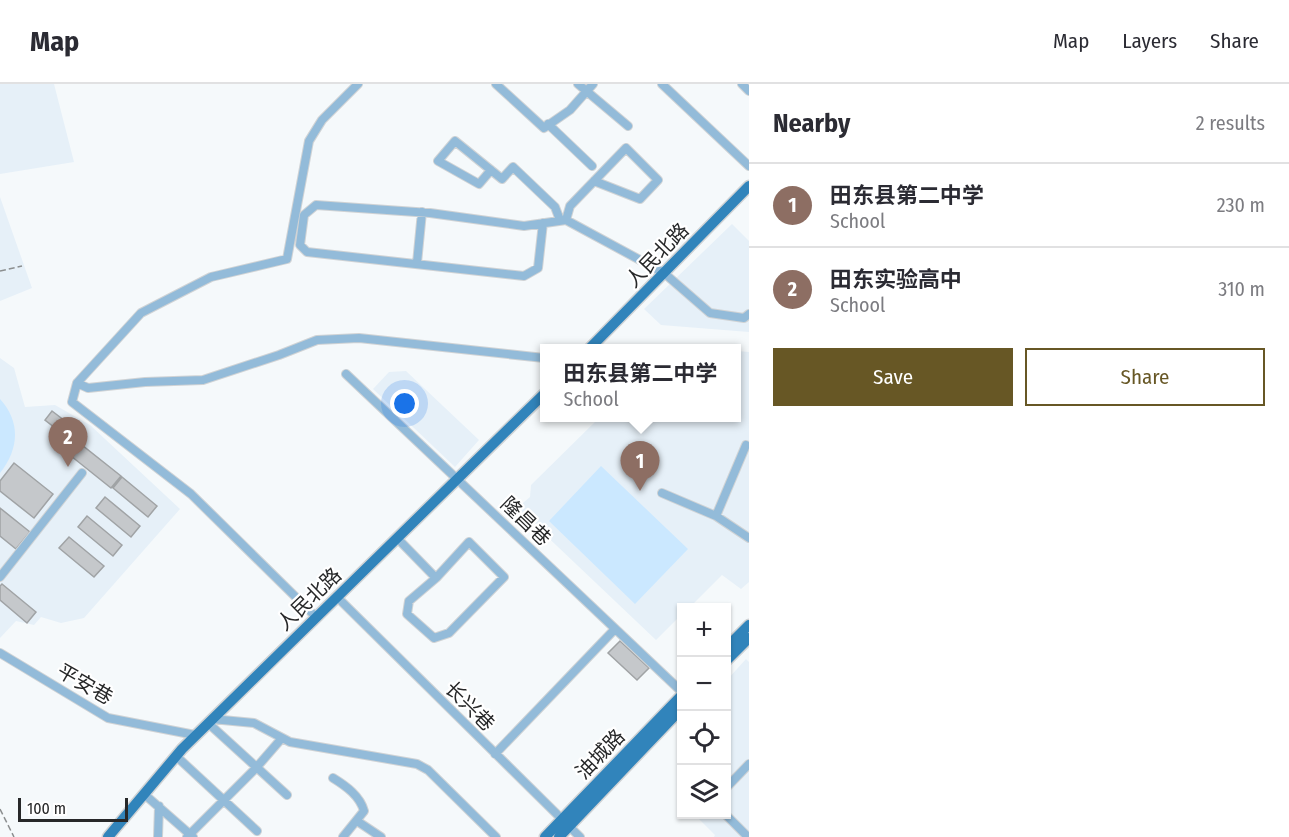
<!DOCTYPE html>
<meta charset="utf-8">
<style>
body{margin:0;font-family:"Fira Sans Condensed","Noto Sans SC",sans-serif;background:#f7f7f7;color:#2b2b33}
.controls{position:absolute;right:18px;bottom:18px;display:grid;overflow:hidden;border-radius:0px;box-shadow:0 2px 4px #0004}
.controls button{width:54px;height:54px;display:grid;place-items:center;padding:0;border:0;border-bottom:2px solid #e1e1e2;background:#fff;color:#2b2b33;font:30px sans-serif}
.scale{position:absolute;left:18px;bottom:15px;width:110px;box-sizing:border-box;padding-left:6px;border:3px solid #272829;border-top:0;font-size:16px;line-height:21px;white-space:nowrap;color:#272829;-webkit-text-stroke:4px #fff;paint-order:stroke}
.you{position:absolute;left:405px;top:320px;width:21px;height:21px;margin:-15px;border:4px solid #fff;border-radius:50%;background:#1a73e8;box-shadow:0 0 0 9px #1a73e833}
.badge{display:grid;place-items:center;width:39px;height:39px;border-radius:50%;background:#675725;color:#fff;font-size:20px;font-weight:700}
.pin{position:absolute;translate:-50% -50px;filter:drop-shadow(0 2px 3px #0008)}
.pin::after{content:'';position:absolute;top:32px;width:21px;height:18px;background:inherit;clip-path:polygon(0 0,100% 0,50% 100%)}
.popup{position:absolute;left:540px;top:260px;width:201px;height:78px;box-sizing:border-box;display:grid;place-content:center;border-radius:0px;background:#fff;filter:drop-shadow(0 2px 4px #0005);font-size:20px;white-space:nowrap;color:#7c7c81}
.popup b{font-size:22px;color:#2b2b33}
.popup::after{content:'';position:absolute;left:50%;top:100%;margin-left:-12px;border:12px solid transparent;border-top-color:#fff}
.list{margin:0;padding:0;list-style:none}
h2{display:flex;justify-content:space-between;align-items:center;height:78px;margin:0;padding:0 24px;font-size:26px}
h2 small{font-size:20px;font-weight:400;color:#7c7c81}
.list li{display:grid;grid-template-columns:39px 1fr auto;gap:18px;align-items:center;box-sizing:border-box;height:84px;padding:0 24px;border-top:2px solid #e1e1e2}
.list b{display:block;font-size:22px;white-space:nowrap}
.list p{margin:0;font-size:20px;white-space:nowrap;color:#7c7c81}
.list em{font-size:20px;font-style:normal;color:#7c7c81}
.actions{display:flex;gap:12px;padding:18px 24px}
.actions a{flex:1;padding:14px 0;border:2px solid #675725;border-radius:0px;text-align:center;font-size:21px;color:#675725}
.actions .main{background:#675725;color:#fff}
.icon{flex:none;width:33px;height:33px;fill:none;stroke:currentColor;stroke-width:2;stroke-linecap:round;stroke-linejoin:round}
.map{position:relative;flex:none;width:749px;height:753px;overflow:hidden}
header{display:flex;align-items:center;gap:36px;box-sizing:border-box;height:84px;padding:0 30px;background:#fff;border-bottom:2px solid #e1e1e2}
header strong{font-size:28px}
nav{display:flex;gap:33px;margin-inline-start:auto;font-size:21px}
main{display:flex}
aside{flex:1;background:#fff}
.map>svg:first-child{display:block}
.built{fill:#e6f0f8}
.green{fill:#cbe8ff}
.building{fill:#c5c8cb;stroke:#a0a3a5;stroke-width:1.5}
.lines{fill:none;stroke-linecap:round;stroke-linejoin:round}
.minor-casing{stroke:#d0d3d5;stroke-width:10}
.major-casing{stroke:#d0d3d5;stroke-width:13}
.path{stroke:#8c8f90;stroke-width:1.5;stroke-dasharray:6 3;stroke-linecap:butt}
.minor{stroke:#93bbd9;stroke-width:8}
.major{stroke:#3184bb;stroke-width:10}
.labels{text-anchor:middle;stroke-width:4.5;stroke-linejoin:round;paint-order:stroke}
.street-label{font-size:20px;fill:#272829;stroke:#fff}
</style>
<header>
<strong>Map</strong>
<nav><a>Map</a><a>Layers</a><a>Share</a></nav>
</header>
<main>
<div class="map">
<svg width="749" height="753" viewBox="0 0 749 753">
<rect width="100%" height="100%" fill="#f5f9fb"/>
<path class="built" d="M0,0H54L74,78L0,90Z
M0,113L32,204L0,217Z
M732,140L749,157V248L661,241L644,225Z
M736,267L749,268V498L741,505L722,491L690,523L682,524L681,531L656,556L517,424L530,413L531,401L599,334H736Z
M0,274L14,284L25,323L55,321L90,341L180,425L84,534L61,539L41,533L34,541L16,537L0,554Z
M406,287L479,356L455,383L373,305L389,288Z
M746,575L749,578V753H714L715,751L695,731L726,730L727,596Z"/>
<path class="green" d="M0,315C21,338 19,365 0,389Z
M601,382L688,465L635,520L549,437Z"/>
<path class="building" d="M52,327L82,350L77,357L121,392L111,404L56,360L64,351L45,336Z
M14,379L53,410L34,434L0,407V397Z
M122,393L157,422L148,433L113,404Z
M105,413L140,442L131,453L96,424Z
M0,424L30,448L16,465L0,452Z
M87,432L122,461L113,472L78,443Z
M69,453L104,482L94,493L59,464Z
M2,500L36,528L27,539L0,516V502Z
M620,557L649,584L637,596L608,569Z"/>
<g class="lines">
<g class="minor-casing">
<path id="minor" d="M496,0L544,44L570,26L593,0
M578,0L628,42
M662,0L749,82
M742,0L749,7
M548,40L592,82
M491,86L479,100L438,77L455,57L502,95L513,83L555,123L560,136
M566,136L570,122L626,64L658,96L640,115L594,97
M543,139L538,184L524,192L307,168L300,161L304,131L316,121L430,129L524,142L566,136L664,189L710,229L744,234L749,230
M417,179L422,128
M346,290L682,608
M77,299L88,304L145,298L203,296L279,271L317,256L359,254L544,274
M662,409L716,432L749,454
M716,432L746,361
M397,454L436,494L469,458L504,493L449,549L434,554L407,530L409,517L436,494
M0,493L82,389
M337,513L580,753
M316,533L191,410L72,318L77,299L141,229L211,193L287,175L309,57L322,36L358,0
M0,569L108,634L195,651
M212,635L254,639L290,658L417,680L428,686L496,753
M208,639L287,711
M495,670L615,545
M176,672L257,747
M333,694C346,702 360,712 364,727L343,753
M726,704L749,680
M144,710L193,753
M725,730L748,753
M357,737L381,753
M158,753L159,722
M187,753L256,684L282,654"/>
</g>
<g class="major-casing">
<path id="major" d="M590,264L749,102
M726,564L749,541
M726,577L749,554
M108,753L182,665L544,310
M545,753L682,611
M559,753L682,624"/>
</g>
<path class="path" d="M0,187L22,182
M0,725L14,753"/>
<use href="#minor" class="minor"/>
<use href="#major" class="major"/>
</g>
<g class="labels">
<g class="street-label">
<text transform="translate(657 171) rotate(-46)" y="7">人民北路</text>
<text transform="translate(526 437) rotate(44)" y="7">隆昌巷</text>
<text transform="translate(309 515) rotate(-44)" y="7">人民北路</text>
<text transform="translate(85 600) rotate(30)" y="7">平安巷</text>
<text transform="translate(470 622) rotate(45)" y="7">长兴巷</text>
<text transform="translate(600 670) rotate(-46)" y="7">油城路</text>
</g>
</g>
</svg>
<div class="controls">
<button>+</button>
<button>−</button>
<button><svg class="icon" aria-label="locate" viewBox="0 0 24 24"><circle cx="12" cy="12" r="6"/><path d="M12 2v4M12 18v4M2 12h4M18 12h4"/></svg></button>
<button><svg class="icon" aria-label="layers" viewBox="0 0 24 24"><path d="M12 4l9 5-9 5-9-5zM3 14l9 5 9-5"/></svg></button>
</div>
<div class="scale">100 m</div>
<div class="you"></div>
<div class="pin badge" style="left:640px;top:407px;background:#8d6e63">1</div>
<div class="popup"><b>田东县第二中学</b>School</div>
<div class="pin badge" style="left:68px;top:383px;background:#8d6e63">2</div>
</div>
<aside>
<h2>Nearby<small>2 results</small></h2>
<ul class="list">
<li><span class="badge" style="background:#8d6e63">1</span><div><b>田东县第二中学</b><p>School</p></div><em>230 m</em></li>
<li><span class="badge" style="background:#8d6e63">2</span><div><b>田东实验高中</b><p>School</p></div><em>310 m</em></li>
</ul>
<div class="actions"><a class="main">Save</a><a>Share</a></div>
</aside>
</main>
